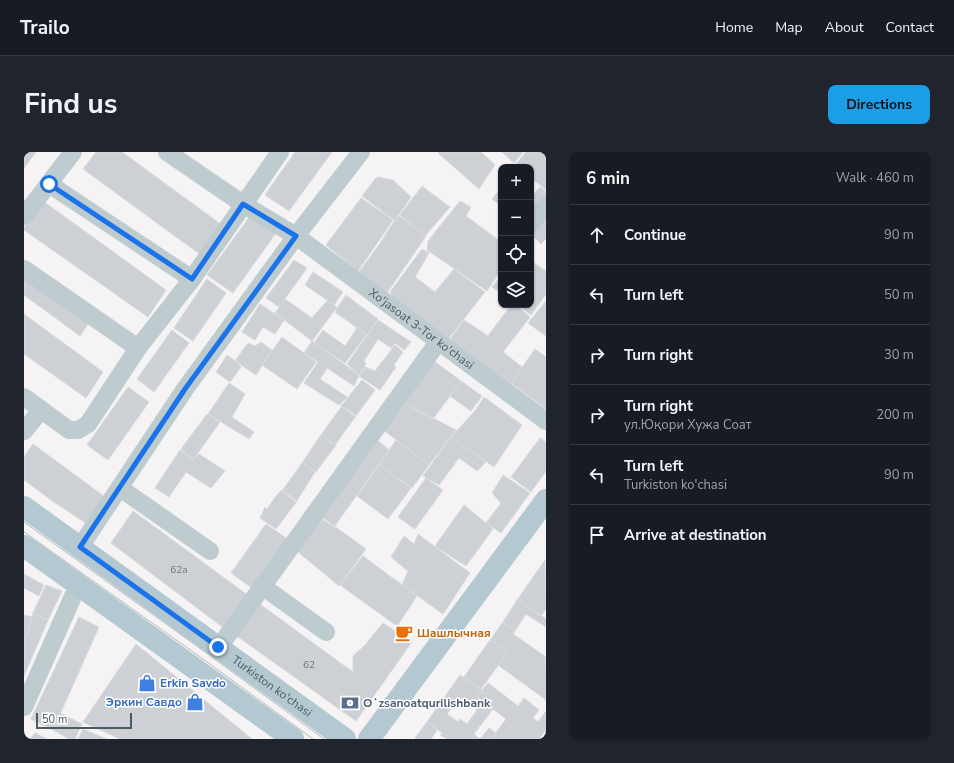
<!DOCTYPE html>
<meta charset="utf-8">
<style>
body{margin:0;font-family:"Nunito Sans",sans-serif;background:#20242c;color:#f1f3f6}
.controls{position:absolute;right:12px;top:12px;display:grid;overflow:hidden;border-radius:8px;box-shadow:0 1px 3px #0004}
.controls button{width:36px;height:36px;display:grid;place-items:center;padding:0;border:0;border-bottom:1px solid #363941;background:#171b24;color:#f1f3f6;font:20px sans-serif}
.scale{position:absolute;left:12px;bottom:10px;width:96px;box-sizing:border-box;padding-left:4px;border:2px solid #4a5b61;border-top:0;font-size:11px;line-height:14px;white-space:nowrap;color:#4a5b61;-webkit-text-stroke:3px #fff;paint-order:stroke}
.stop{position:absolute;width:12px;height:12px;margin:-9px;border:3px solid #1a73e8;border-radius:50%;background:#fff}
.stop.end{background:#1a73e8;border-color:#fff;box-shadow:0 1px 4px #0008}
.list{margin:0;padding:0;list-style:none}
h2{display:flex;justify-content:space-between;align-items:center;height:52px;margin:0;padding:0 16px;font-size:17px}
h2 small{font-size:13px;font-weight:400;color:#9ea1a6}
.list li{display:grid;grid-template-columns:26px 1fr auto;gap:12px;align-items:center;box-sizing:border-box;height:60px;padding:0 16px;border-top:1px solid #363941}
.list b{display:block;font-size:15px;white-space:nowrap}
.list p{margin:0;font-size:13px;white-space:nowrap;color:#9ea1a6}
.list em{font-size:13px;font-style:normal;color:#9ea1a6}
.icon{flex:none;width:22px;height:22px;fill:none;stroke:currentColor;stroke-width:2;stroke-linecap:round;stroke-linejoin:round}
.map{position:relative;flex:none;width:522px;height:587px;overflow:hidden;border-radius:8px}
header{display:flex;align-items:center;gap:24px;box-sizing:border-box;height:56px;padding:0 20px;background:#171b24;border-bottom:1px solid #363941}
header strong{font-size:19px}
nav{display:flex;gap:22px;margin-inline-start:auto;font-size:14px}
.intro{display:flex;align-items:center;justify-content:space-between;box-sizing:border-box;height:96px;padding:0 24px}
h1{margin:0;font-size:28px}
.button{padding:10px 18px;border-radius:8px;background:#1b9ee6;color:#111;font-size:14px;font-weight:700}
main{display:flex;gap:24px;padding:0 24px}
aside{flex:1;background:#171b24;border-radius:8px;box-shadow:0 1px 3px #0004}
.map>svg:first-child{display:block}
.building{fill:#cdd1d5;stroke:#d7dade;fill-rule:evenodd}
.lines{fill:none;stroke-linecap:round;stroke-linejoin:round}
.minor{stroke:#becbcf;stroke-width:18}
.major{stroke:#b3c8d1;stroke-width:22}
.tram{stroke:#b5babd;stroke-width:1}
.route{stroke:#1a73e8;stroke-width:5}
.labels{text-anchor:middle;stroke-width:3;stroke-linejoin:round;paint-order:stroke}
.number-label{font-size:10px;fill:#6b787e}
.street-label{font-size:12px;fill:#4a5b61;stroke:#fff}
.food-label{font-size:12px;font-weight:bold;fill:#c56008;stroke:#fff;text-anchor:start}
.shop-label{font-size:12px;font-weight:bold;fill:#366cbe;stroke:#fff;text-anchor:start}
.service-label{font-size:12px;font-weight:bold;fill:#4e5e75;stroke:#fff;text-anchor:start}
</style>
<header>
<strong>Trailo</strong>
<nav><a>Home</a><a>Map</a><a>About</a><a>Contact</a></nav>
</header>
<div class="intro"><h1>Find us</h1><a class="button">Directions</a></div>
<main>
<div class="map">
<svg width="522" height="587" viewBox="0 0 522 587">
<rect width="100%" height="100%" fill="#f5f3f3"/>
<path class="building" d="M0,0H12L0,16Z
M72,0H98L202,76L181,106L59,17Z
M271,0H308L265,59L241,43Z
M415,0H457L471,13L455,37L414,1Z
M478,0H499L490,11Z
M502,0H522V38L507,26V15H494L491,13Z
M354,25L369,28L387,45L371,69L338,44L351,27Z
M398,34L426,55L401,84L376,63Z
M516,35L522,40V45L507,63V45Z
M477,36V54L468,47Z
M337,46L369,68L334,119L302,93Z
M19,49L142,138L124,165L0,78V76Z
M436,49L447,55L442,64L477,90V118L463,139L403,98L404,89Z
M522,61V87L517,92L507,82V80Z
M227,63L252,81L209,141L183,123Z
M374,63L402,84L363,141L335,120L355,93Z
M398,97L405,101L391,125L411,140L430,117L461,140L425,186L395,167L371,149L366,140Z
M270,108L283,116L255,155L242,146Z
M507,109L522,119V142L507,163L494,153H507Z
M289,120L319,140L310,153L281,133Z
M477,124V141L468,135Z
M0,125L64,172L56,184L0,143Z
M183,127L202,141L169,189L150,176Z
M322,143L354,167L343,183L311,160Z
M261,147L288,166L303,149L313,155L288,189L251,161Z
M522,149V184L504,171Z
M236,152L260,168L251,182L239,175L231,188L218,180Z
M487,153H492L506,165L479,200L498,215L487,232L451,206L426,187L440,168L464,184Z
M0,162L79,220L62,246L0,202Z
M354,168L387,190L380,198L371,191L367,196L354,187L340,209L342,212L335,223L323,212Z
M333,176L343,182L321,211L290,191L299,178L321,194Z
M148,178L165,191L130,240L113,227Z
M258,185L292,210L273,237L238,213Z
M288,189L335,223L330,234L303,216L296,227L323,245L315,253L280,231L294,210L280,201Z
M237,190L248,198L232,223L211,209L224,191L231,194Z
M371,193L379,200L370,213L372,215L356,238L335,224L341,215L351,219Z
M511,197L522,205V257L487,231Z
M203,203L210,208L217,215L206,230L192,220Z
M410,209L437,229L409,267L378,250Z
M338,228L351,238L331,265L317,254Z
M437,229L458,244L447,259L426,244Z
M205,231L221,242L208,265L230,280L225,287L184,262Z
M104,235L125,250L84,308L63,293Z
M460,245L498,273L470,315L427,285L451,259Z
M378,250L432,278L405,313L358,277Z
M318,254L332,264L311,293L297,283Z
M183,262L196,270L169,308L157,297Z
M297,283L312,293L292,320L278,311Z
M427,285L462,310L453,319L435,306L415,333L399,324Z
M516,286L522,290V319L507,340L487,325Z
M352,287L365,298L310,375L296,366Z
M372,288L405,313L388,336L355,313Z
M9,292L85,348L66,374L27,348L0,328V305Z
M156,298L169,307L175,302L201,319L187,336L162,320L145,345L131,336Z
M278,311L291,320L272,350L258,339Z
M355,313L387,336L364,367L333,344Z
M479,323L506,341L477,381L462,371L477,351L468,341Z
M402,326L419,338L391,377L374,365Z
M258,338L273,349L252,377L236,366L241,355L243,357L252,344Z
M440,353L469,377L442,414L411,394Z
M109,359L225,444L201,477L87,391Z
M299,366L342,397L315,434L273,399Z
M242,372L268,390L232,439L207,421Z
M394,382L446,421L419,462L378,433L384,419L367,405L380,384L390,392Z
M339,404L393,444L373,474L316,433Z
M521,408L522,457L517,464L493,448Z
M0,422L20,433L15,444L0,436Z
M22,433L38,439L24,468L9,461Z
M493,448L522,467V475L502,462L491,479L479,470Z
M233,450L329,520V504L341,493L359,471L388,490L332,569L210,482Z
M9,461L24,468L0,524V488H1Z
M0,463L8,465L1,488H0Z
M55,465L75,475L29,578L7,567Z
M479,470L491,479L489,482L522,505L521,513L522,514V548L474,513L484,500L466,488Z
M466,488L484,500L457,537L440,525Z
M112,492L228,587H96L59,570Z
M436,523L459,538L453,545L469,557L450,582L456,587L465,576L472,581L467,587H423L416,583L418,581L403,570ZM435,545L453,558L443,572L436,567L434,570L423,562Z
M464,531L494,554L500,546L515,558L509,566L514,570L522,559V578L515,587H467L482,567L453,545Z
M36,561L58,572L51,587H45L29,578Z
M403,570L413,578L407,587H392L391,586Z
M59,577L83,587H54Z
M11,581L23,587H6Z"/>
<g class="lines">
<g class="minor">
<path id="s1" d="M143,0L219,52L272,84L522,269"/>
<path d="M25,32L168,127"/>
<path d="M0,64L49,0"/>
<path d="M507,71L522,54"/>
<path d="M0,117L114,196"/>
<path d="M0,245L45,278H54L64,272L114,196L168,127L256,0"/>
<path d="M0,279L17,258"/>
<path d="M96,336L186,399"/>
<path d="M56,395L161,237L272,84L337,0"/>
<path d="M238,434L302,480"/>
<path d="M195,495L414,190"/>
<path d="M0,555L54,433"/>
</g>
<g class="major">
<path id="s2" d="M0,355L321,587"/>
<path d="M0,394L269,587"/>
<path d="M345,587L522,348"/>
</g>
<path class="tram" d="M0,370L177,497L300,587
M0,380L172,502L289,587"/>
</g>
<g class="lines">
<path class="route" d="M25,32L168,127L219,52L272,84L161,237L56,395L194,495"/>
</g>
<defs>
<g id="cafe-bare" transform="scale(1.38)"><path d="M-5.5-4.5H6V0H3Q3 3.5 0 3.5H-2.5Q-5.5 3.5-5.5 0ZM3-3.2v2h1.7v-2ZM-6 4.5H4V6H-6Z" fill="#e8710a" stroke="#fff" stroke-width="2.5" paint-order="stroke"/></g>
<g id="shop-bare" transform="scale(1.38)"><path d="M-5-2.5h2.3a2.7 3.5 0 0 1 5.4 0H5L5.5 6h-11ZM-1.5-2.5h3a1.5 2.3 0 0 0-3 0Z" fill="#3f7fe0" stroke="#fff" stroke-width="2.5" paint-order="stroke"/></g>
<g id="bank-bare" transform="scale(1.38)"><path d="M-6-4H6V4H-6ZM0-2.3a2.3 2.3 0 1 0 0 4.6a2.3 2.3 0 1 0 0-4.6Z" fill="#5c6f8a" stroke="#fff" stroke-width="2.5" paint-order="stroke"/></g>
</defs>
<g fill-rule="evenodd">
<use href="#cafe-bare" x="380" y="481"/>
<use href="#shop-bare" x="123" y="531"/>
<use href="#shop-bare" x="171" y="550"/>
<use href="#bank-bare" x="326" y="551"/>
</g>
<g class="labels">
<g class="number-label">
<text x="155" y="421">62а</text>
<text x="285" y="516">62</text>
</g>
<g class="street-label">
<text dy="4" stroke="none"><textPath href="#s1" startOffset="310">Xo'jasoat 3-Tor ko'chasi</textPath></text>
<text dy="4" stroke="none"><textPath href="#s2" startOffset="306">Turkiston ko'chasi</textPath></text>
</g>
<g class="food-label">
<text x="393" y="485">Шашлычная</text>
</g>
<g class="shop-label">
<text x="136" y="535">Erkin Savdo</text>
<text x="158" y="554" text-anchor="end">Эркин Савдо</text>
</g>
<g class="service-label">
<text x="339" y="555">Oʻzsanoatqurilishbank</text>
</g>
</g>
</svg>
<div class="controls">
<button>+</button>
<button>−</button>
<button><svg class="icon" aria-label="locate" viewBox="0 0 24 24"><circle cx="12" cy="12" r="6"/><path d="M12 2v4M12 18v4M2 12h4M18 12h4"/></svg></button>
<button><svg class="icon" aria-label="layers" viewBox="0 0 24 24"><path d="M12 4l9 5-9 5-9-5zM3 14l9 5 9-5"/></svg></button>
</div>
<div class="scale">50 m</div>
<div class="stop" style="left:25px;top:32px"></div>
<div class="stop end" style="left:194px;top:495px"></div>
</div>
<aside>
<h2>6 min<small>Walk · 460 m</small></h2>
<ul class="list">
<li><svg class="icon" aria-label="ahead" viewBox="0 0 24 24"><path d="M12 20V5M6 11l6-6 6 6"/></svg><div><b>Continue</b></div><em>90 m</em></li>
<li><svg class="icon" aria-label="left" viewBox="0 0 24 24"><path d="M17 20v-9H6M10 6l-5 5 5 5"/></svg><div><b>Turn left</b></div><em>50 m</em></li>
<li><svg class="icon" aria-label="right" viewBox="0 0 24 24"><path d="M7 20v-9h11M14 6l5 5-5 5"/></svg><div><b>Turn right</b></div><em>30 m</em></li>
<li><svg class="icon" aria-label="right" viewBox="0 0 24 24"><path d="M7 20v-9h11M14 6l5 5-5 5"/></svg><div><b>Turn right</b><p>ул.Юқори Хужа Соат</p></div><em>200 m</em></li>
<li><svg class="icon" aria-label="left" viewBox="0 0 24 24"><path d="M17 20v-9H6M10 6l-5 5 5 5"/></svg><div><b>Turn left</b><p>Turkiston ko'chasi</p></div><em>90 m</em></li>
<li><svg class="icon" aria-label="arrive" viewBox="0 0 24 24"><path d="M6 21V4h12l-3 4 3 4H6"/></svg><div><b>Arrive at destination</b></div></li>
</ul>
</aside>
</main>
